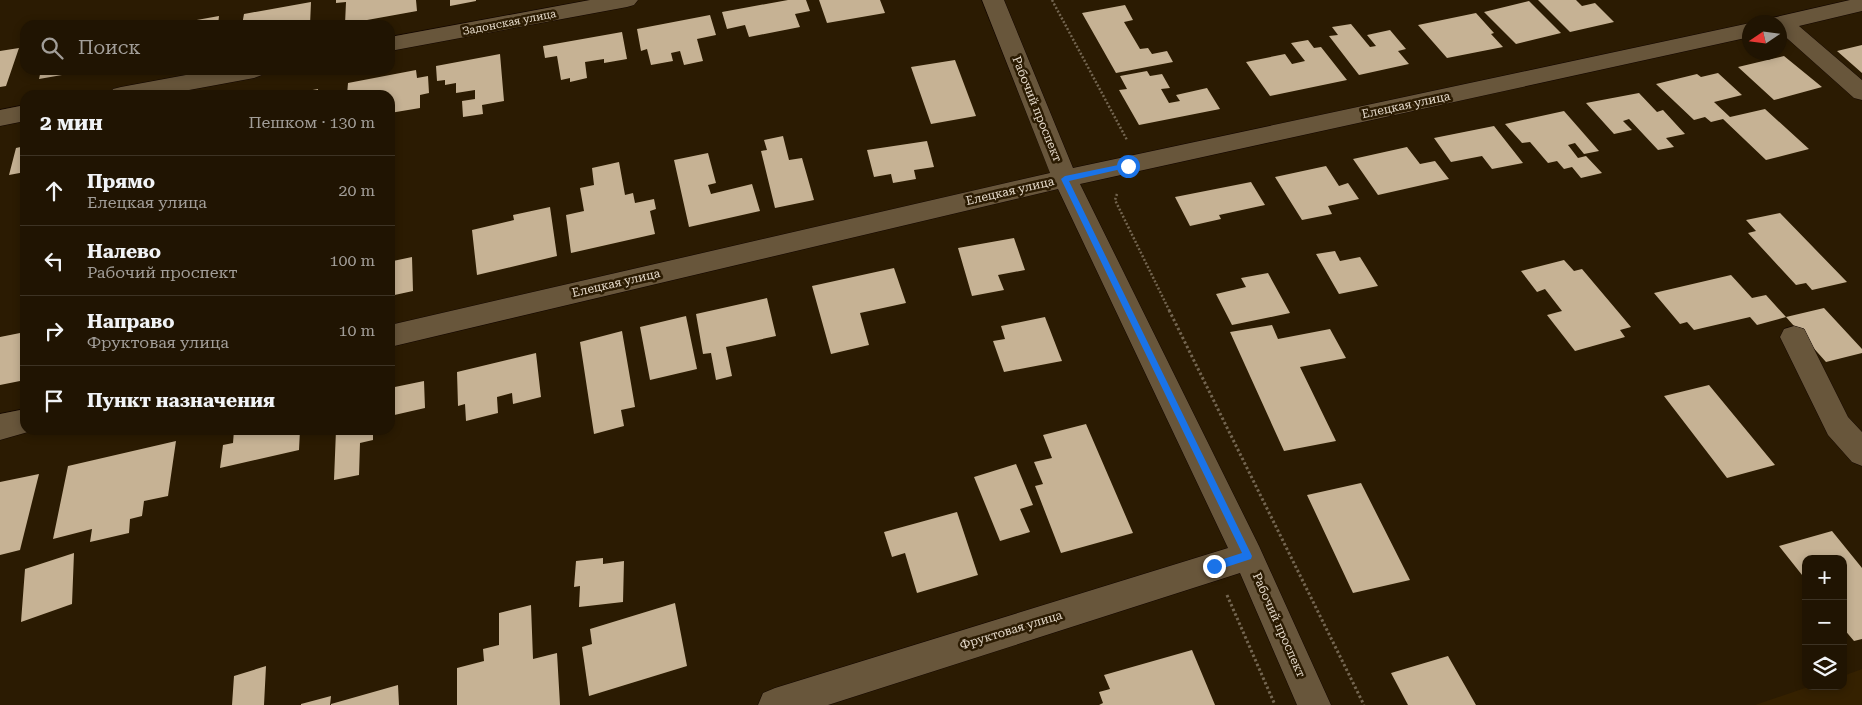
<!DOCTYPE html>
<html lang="ru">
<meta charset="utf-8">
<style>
body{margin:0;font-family:"Roboto Serif",serif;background:#281d0c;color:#f1f3f6}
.controls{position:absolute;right:15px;bottom:15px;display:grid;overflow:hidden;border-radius:10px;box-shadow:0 2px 8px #0003}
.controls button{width:45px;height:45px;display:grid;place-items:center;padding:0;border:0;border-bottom:1px solid #3d3324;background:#201402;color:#f1f3f6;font:25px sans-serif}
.compass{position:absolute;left:1742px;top:15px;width:45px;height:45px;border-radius:50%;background:#201402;box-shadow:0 2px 8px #0003;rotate:257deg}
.stop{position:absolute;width:15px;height:15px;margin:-11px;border:4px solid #1a73e8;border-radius:50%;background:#fff}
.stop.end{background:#1a73e8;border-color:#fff;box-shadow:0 1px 5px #0008}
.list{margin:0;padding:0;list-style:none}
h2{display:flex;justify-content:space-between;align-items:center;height:65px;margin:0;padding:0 20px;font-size:21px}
h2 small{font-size:16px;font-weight:400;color:#a29e99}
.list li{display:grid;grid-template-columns:32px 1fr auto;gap:15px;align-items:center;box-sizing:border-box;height:70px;padding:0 20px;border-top:1px solid #3d3324}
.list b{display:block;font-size:19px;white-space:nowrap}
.list p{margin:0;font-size:16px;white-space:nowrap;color:#a29e99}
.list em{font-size:16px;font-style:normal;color:#a29e99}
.icon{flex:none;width:28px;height:28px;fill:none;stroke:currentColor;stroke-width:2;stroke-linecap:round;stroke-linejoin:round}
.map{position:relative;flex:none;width:1862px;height:705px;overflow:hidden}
.search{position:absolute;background:#201402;box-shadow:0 2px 8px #0003;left:20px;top:20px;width:375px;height:55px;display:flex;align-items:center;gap:12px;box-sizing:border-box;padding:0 18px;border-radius:15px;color:#a29e99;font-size:19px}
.panel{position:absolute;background:#201402;box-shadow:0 2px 8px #0003;left:20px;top:90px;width:375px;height:345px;border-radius:15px}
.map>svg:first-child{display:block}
.built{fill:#352100}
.building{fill:#c6b294}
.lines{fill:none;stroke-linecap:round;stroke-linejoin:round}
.minor-casing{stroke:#130600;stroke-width:1}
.path-far1{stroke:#746651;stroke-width:2.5;stroke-dasharray:2 2;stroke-linecap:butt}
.path{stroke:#746651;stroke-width:3;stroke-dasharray:2.5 2.5;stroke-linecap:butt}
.minor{fill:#68563b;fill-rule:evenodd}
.route{fill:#1a73e8}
.labels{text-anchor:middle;stroke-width:5;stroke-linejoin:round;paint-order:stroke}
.far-street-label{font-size:11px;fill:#e5dacb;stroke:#2b1b02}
.street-label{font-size:12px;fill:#e5dacb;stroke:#2b1b02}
</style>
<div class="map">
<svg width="1862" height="705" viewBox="0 0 1862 705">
<rect width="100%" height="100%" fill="#2b1b02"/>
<path class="built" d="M1862,669V705H1755L1811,686H1843V676Z"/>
<path class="building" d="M336,0H416L417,11L345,24L346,2L336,3Z
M450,0H476V1L450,6Z
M788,0H806L810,11L795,14L800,27L749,37L745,25L727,29L722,12Z
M819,0H880L885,13L827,23Z
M1538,0H1576L1582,6L1595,3L1614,22L1570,32Z
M1529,1L1561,33L1516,44L1484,12Z
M311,2L310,25H242L244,14Z
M1125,5L1133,20L1124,22L1140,49L1148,48L1152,54L1167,51L1173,62L1116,73L1082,13Z
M1476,13L1494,33L1491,34L1503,47L1447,58L1418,25Z
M710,15L716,35L697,39L703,61L684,65L680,51L671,53L673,61L651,65L647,49L641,51L637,29Z
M219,16L218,25H180V23Z
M1351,24L1370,47L1376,46L1367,35L1390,30L1406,49L1398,51L1409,64L1359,75L1329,36L1338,35L1332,27Z
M622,32L627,59L604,63V59L585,62L587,78L570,82V78L561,80L557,56L545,58L543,46Z
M1308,40L1314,48L1321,47L1347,80L1270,96L1246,62L1285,54L1292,64L1305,61L1291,43Z
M1862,45V73L1837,51Z
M19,48L6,86L0,87V51Z
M500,54L504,101L482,105L483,114L463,117L462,101L475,99V90L456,93V83L445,85V80L437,81L436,66Z
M1784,56L1822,87L1774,100L1738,67Z
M955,60L976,116L931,124L911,67Z
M41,70H85V71L39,79Z
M416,70L417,78L428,76L429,93L420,95V108L390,113V95H347L348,83Z
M1147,71L1150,76L1162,74L1170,88L1161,89L1169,103L1180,101L1176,95L1207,88L1220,109L1139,125L1119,90L1127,89L1120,76Z
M1718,73L1742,95L1714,102L1730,117L1765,109L1809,149L1766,160L1723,119L1711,122L1705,117L1694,120L1656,84L1697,74L1701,77Z
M318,89V95H291V94Z
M1639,93L1657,112L1663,110L1685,134L1666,138L1674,147L1658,150L1629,119L1623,121L1632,130L1614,134L1586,103Z
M1564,111L1599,151L1584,154L1575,143L1568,145L1578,158L1586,156L1602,173L1581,178L1572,167L1564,169L1557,161L1548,163L1530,142L1522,143L1505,124Z
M1494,126L1523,163L1492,169L1482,156L1451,162L1434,138Z
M783,136L789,160L802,158L814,200L775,208L761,151L767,150L764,140Z
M927,141L934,167L914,170L916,179L893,183L891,174L874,177L867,150Z
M25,146V172L9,175L16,148Z
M1407,147L1420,164L1435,161L1449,179L1378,195L1353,159Z
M708,153L716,183L708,185L711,194L752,184L760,211L689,227L674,160Z
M619,162L625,195L633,193L635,203L654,199L656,209L650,211L655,234L571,253L566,215L584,211L580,188L594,185L592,168Z
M1326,166L1339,186L1348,183L1359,199L1328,206L1332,214L1302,220L1275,177Z
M1251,182L1265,205L1219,215L1221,219L1190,226L1175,197Z
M550,207L557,256L477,275L472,230L514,220L513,215Z
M1780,213L1847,282L1812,290L1806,283L1796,285L1748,233L1756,231L1746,220Z
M1014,238L1025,270L998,275L1004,290L972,296L958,248Z
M393,243V261L412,257L413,291L390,296V244Z
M1335,251L1340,261L1360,257L1378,286L1339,294L1316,254Z
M1564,260L1574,271L1582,269L1631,327L1620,330L1625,337L1575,351L1547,315L1562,311L1545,289L1537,292L1521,271Z
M894,268L906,303L860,313L869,345L831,354L812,286Z
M1268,273L1290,313L1232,325L1216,294L1246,287L1241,278Z
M1731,275L1752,298L1766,295L1786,317L1824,308L1862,349V353L1826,362L1786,317L1757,325L1750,317L1694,330L1687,322L1680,324L1654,293Z
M767,298L776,336L726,347L732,376L716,380L711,353L703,354L696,314Z
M686,316L697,369L650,380L640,327Z
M1045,317L1062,361L1004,372L993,341L1005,339L1001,326Z
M1272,325L1278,339L1330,329L1346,358L1300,367L1336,441L1284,451L1230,332Z
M622,331L635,407L621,410L624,426L594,434L580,342Z
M25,332V380L0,385V337Z
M536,353L541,397L513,404L512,393L497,397L498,413L466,421L465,404L458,406L457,372Z
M424,381L425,408L390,416V388Z
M1709,385L1775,465L1727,478L1664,396Z
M1086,424L1133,533L1061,553L1035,486L1043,484L1034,462L1052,458L1043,435Z
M234,430H300L299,450L220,468L223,445L233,443Z
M336,430H373V440L360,443L359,475L334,480Z
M176,441L168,496L144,501L142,516L130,519L129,533L90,542L92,529L53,539L68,466Z
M1016,464L1033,505L1020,509L1030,532L1000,541L974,477Z
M39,474L20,550L0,555V482Z
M1361,483L1410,580L1353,593L1307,495Z
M957,512L978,575L917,593L905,553L892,557L884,532Z
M1832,531L1862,568V639L1854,641L1843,628V559H1806V580L1779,546Z
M74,553L72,604L21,622L25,569Z
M603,558V564L624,561L623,602L579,607L580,586L574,587L576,561Z
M675,603L687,666L589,696L582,647L592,644L590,629Z
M531,605L533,659L557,653L560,705H457V668L484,661L483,649L499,645V613Z
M1192,650L1215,705H1099L1103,703L1099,692L1110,689L1104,675Z
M1448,656L1476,705H1408L1391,673Z
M266,666L264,705H232L234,676Z
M398,685L399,705H331V704Z
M331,696L330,705H301V704Z"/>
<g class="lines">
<g class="minor-casing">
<path id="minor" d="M590,0H638L634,5L627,7L390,51V37Z
M982,0H1004L1073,168L1750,23V37L1080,184L1259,546L1331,705H1297L1240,573L828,705H758L763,693L775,688L1228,548L1058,189L390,347V325L1050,173Z
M1850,0H1862V11L1799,26L1862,80V100L1854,98L1780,32V22H1770L1772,18Z
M213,70H265L262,75L254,78L162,95H110L113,89L121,87Z
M25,105V121L0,126V110Z
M1794,326L1804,329L1848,417L1862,432V466L1852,462L1828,435L1780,337L1784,329Z
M25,409V430H35L0,440V414Z"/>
</g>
<path class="path-far1" d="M1052,0L1127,140
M1117,194L1115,200L1170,312"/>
<path class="path" d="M1169,310L1364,705
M1227,595L1275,705"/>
<use href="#minor" class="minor"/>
</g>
<path class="route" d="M1128,163L1131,166L1130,167L1069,181L1252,556L1251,559L1214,571L1211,570V563L1242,553L1061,179L1065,176Z"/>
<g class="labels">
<g class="far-street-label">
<text transform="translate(509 22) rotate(-11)" y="4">Задонская улица</text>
</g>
<g class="street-label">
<text transform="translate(1406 105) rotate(-12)" y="4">Елецкая улица</text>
<text transform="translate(1037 109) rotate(68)" y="4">Рабочий проспект</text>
<text transform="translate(1010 191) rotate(-13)" y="4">Елецкая улица</text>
<text transform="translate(616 283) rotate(-13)" y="4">Елецкая улица</text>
<text transform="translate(1279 625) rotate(66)" y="4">Рабочий проспект</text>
<text transform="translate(1011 630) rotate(-17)" y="4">Фруктовая улица</text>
</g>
</g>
</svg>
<div class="controls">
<button>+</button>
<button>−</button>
<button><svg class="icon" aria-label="layers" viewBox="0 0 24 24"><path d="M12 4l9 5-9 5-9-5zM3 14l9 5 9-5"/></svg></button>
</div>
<svg class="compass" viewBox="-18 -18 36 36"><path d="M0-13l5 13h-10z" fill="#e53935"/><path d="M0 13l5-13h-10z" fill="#a29e99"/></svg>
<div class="stop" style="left:1128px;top:166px"></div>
<div class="stop end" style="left:1214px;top:566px"></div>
<div class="search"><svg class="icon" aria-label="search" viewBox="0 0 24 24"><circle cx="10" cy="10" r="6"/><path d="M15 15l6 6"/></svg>Поиск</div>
<section class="panel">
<h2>2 мин<small>Пешком · 130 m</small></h2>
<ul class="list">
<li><svg class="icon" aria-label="ahead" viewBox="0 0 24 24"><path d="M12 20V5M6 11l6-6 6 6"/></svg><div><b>Прямо</b><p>Елецкая улица</p></div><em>20 m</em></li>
<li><svg class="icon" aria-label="left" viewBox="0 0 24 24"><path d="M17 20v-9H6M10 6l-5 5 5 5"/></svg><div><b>Налево</b><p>Рабочий проспект</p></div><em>100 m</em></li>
<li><svg class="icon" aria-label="right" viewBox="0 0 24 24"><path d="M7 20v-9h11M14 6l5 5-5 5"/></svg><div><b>Направо</b><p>Фруктовая улица</p></div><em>10 m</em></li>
<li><svg class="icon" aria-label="arrive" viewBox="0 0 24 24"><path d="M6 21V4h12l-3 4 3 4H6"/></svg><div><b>Пункт назначения</b></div></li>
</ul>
</section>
</div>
